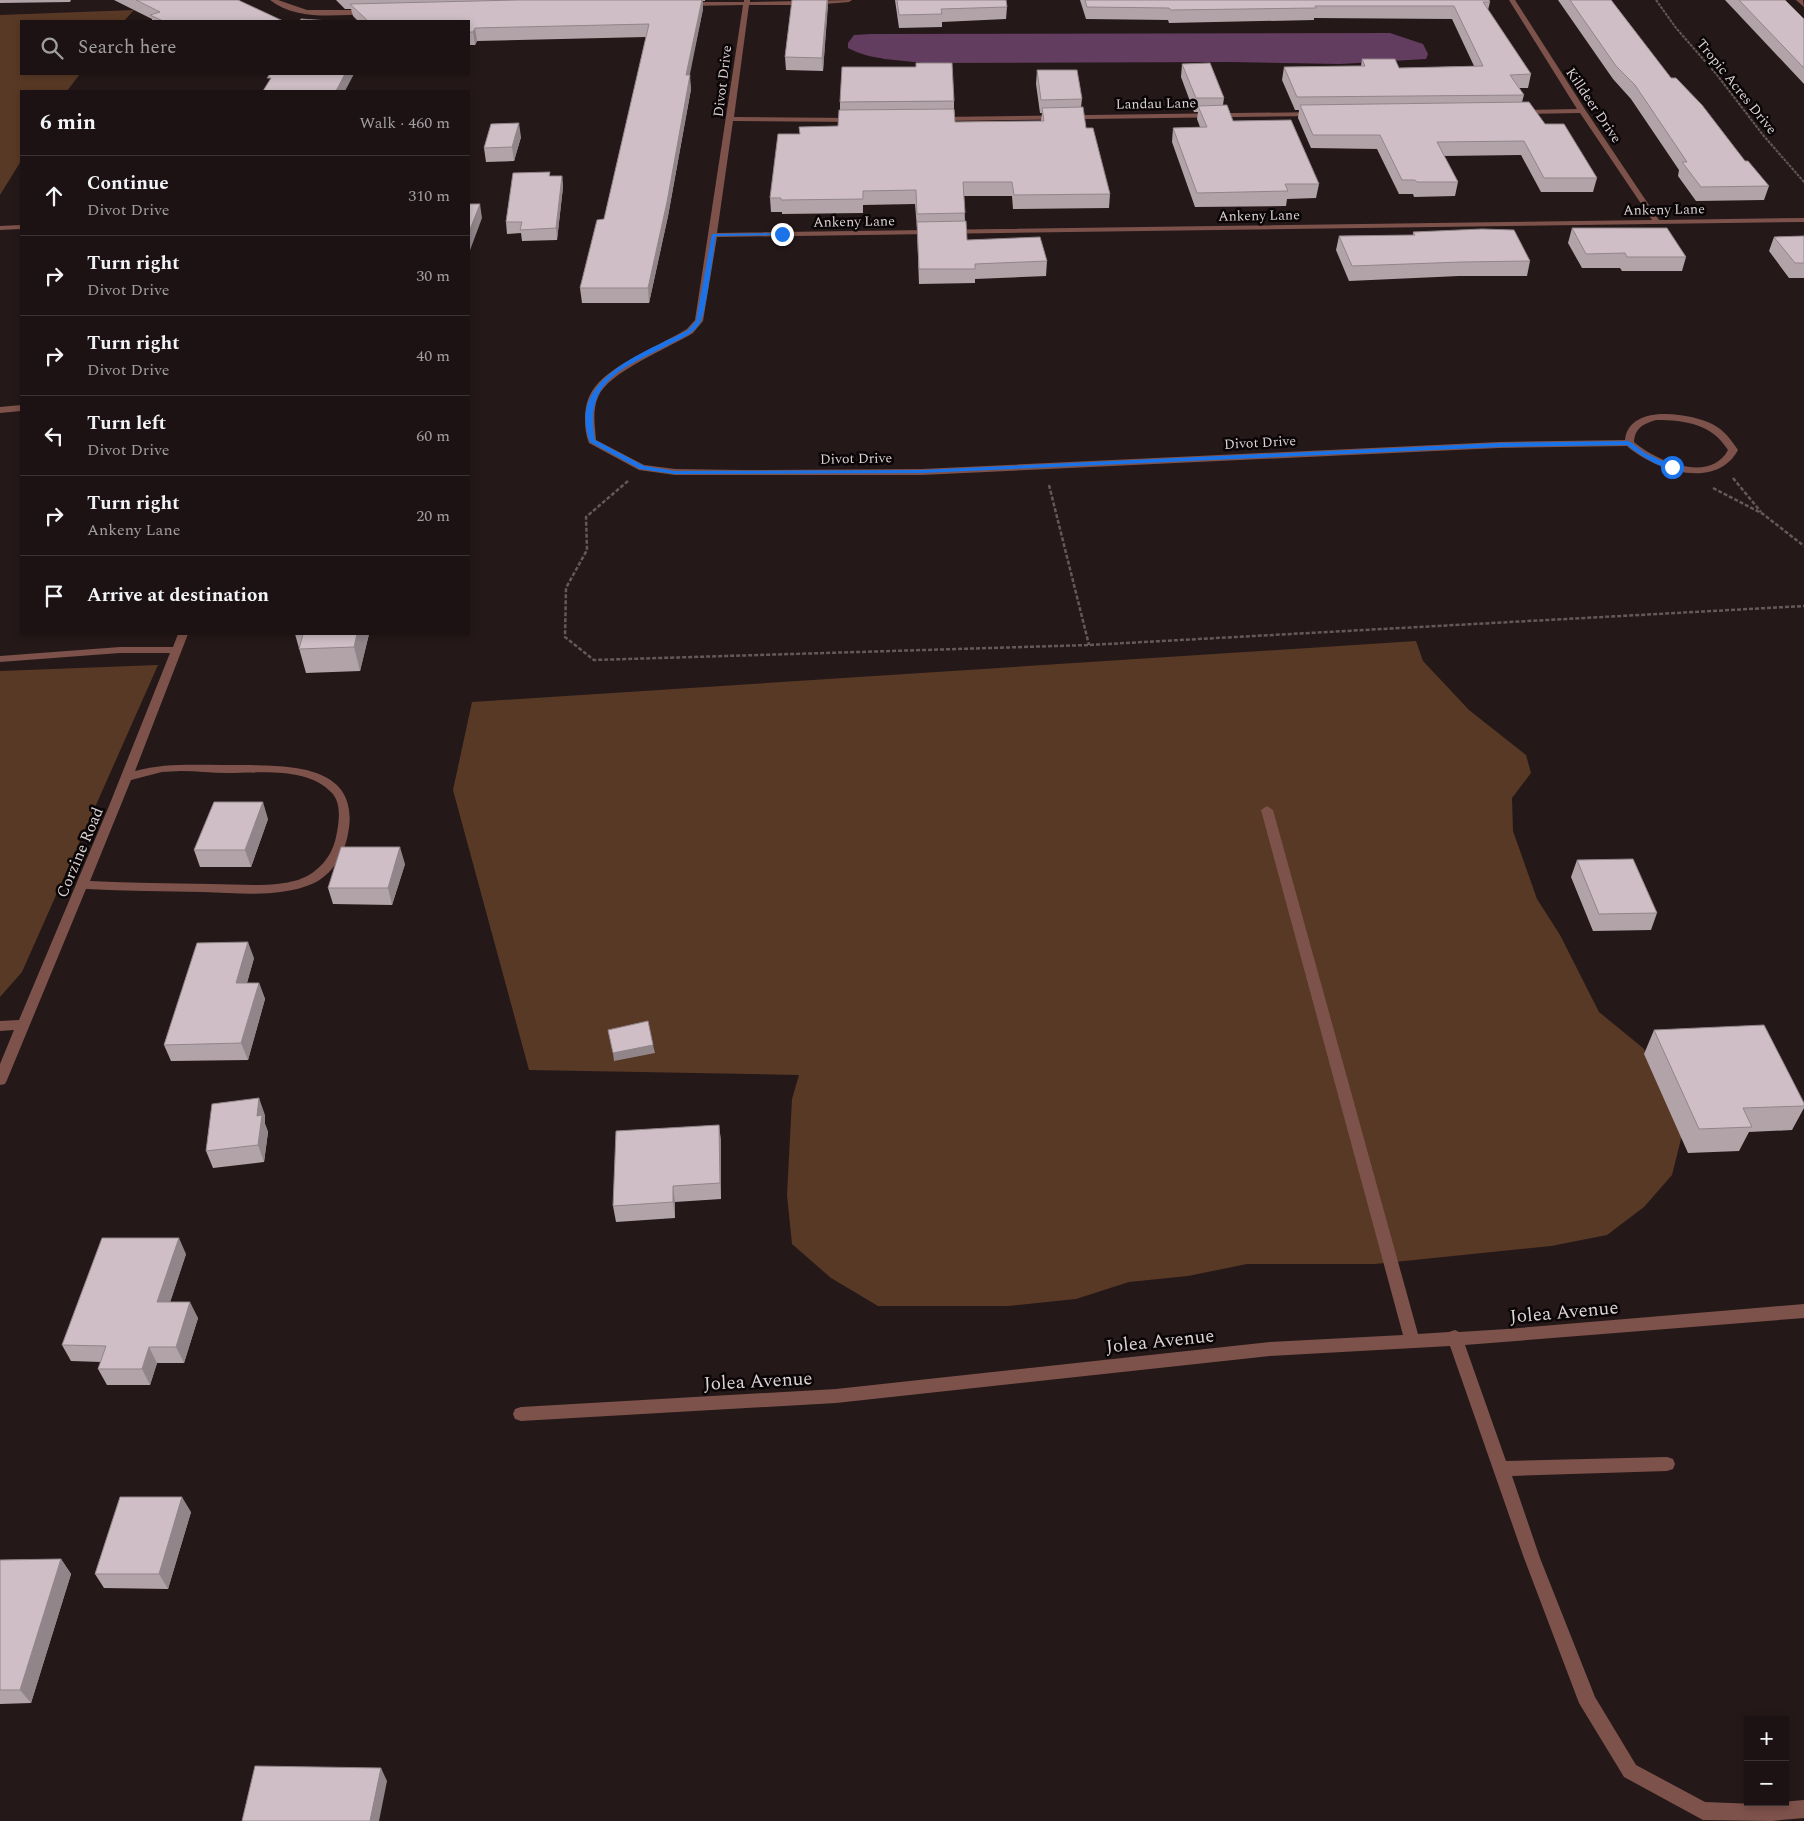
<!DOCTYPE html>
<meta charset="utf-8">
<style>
body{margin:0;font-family:Spectral,serif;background:#292021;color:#f1f3f6}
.controls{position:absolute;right:15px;bottom:15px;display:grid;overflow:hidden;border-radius:0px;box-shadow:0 2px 8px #0003}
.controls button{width:45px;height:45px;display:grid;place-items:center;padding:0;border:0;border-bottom:1px solid #3a3233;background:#1c1213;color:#f1f3f6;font:25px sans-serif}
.stop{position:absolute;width:15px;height:15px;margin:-11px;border:4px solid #1a73e8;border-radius:50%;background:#fff}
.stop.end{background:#1a73e8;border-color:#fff;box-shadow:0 1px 5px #0008}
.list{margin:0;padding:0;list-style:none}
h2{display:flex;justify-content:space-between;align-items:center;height:65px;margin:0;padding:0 20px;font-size:21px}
h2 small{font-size:16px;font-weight:400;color:#a09ea0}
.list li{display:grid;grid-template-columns:32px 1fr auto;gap:15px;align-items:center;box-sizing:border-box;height:80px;padding:0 20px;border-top:1px solid #3a3233}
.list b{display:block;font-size:19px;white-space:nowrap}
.list p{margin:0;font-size:16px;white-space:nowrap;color:#a09ea0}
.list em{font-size:16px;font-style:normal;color:#a09ea0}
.icon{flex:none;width:28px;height:28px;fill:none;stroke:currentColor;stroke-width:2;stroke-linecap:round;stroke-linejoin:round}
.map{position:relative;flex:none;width:1804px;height:1821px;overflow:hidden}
.search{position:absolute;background:#1c1213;box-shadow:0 2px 8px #0003;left:20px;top:20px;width:450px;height:55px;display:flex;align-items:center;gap:12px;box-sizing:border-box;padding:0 18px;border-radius:0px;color:#a09ea0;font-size:19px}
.panel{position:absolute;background:#1c1213;box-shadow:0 2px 8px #0003;left:20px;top:90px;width:450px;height:545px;border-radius:0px}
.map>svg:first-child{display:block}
.green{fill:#583925}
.water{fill:#633d5f}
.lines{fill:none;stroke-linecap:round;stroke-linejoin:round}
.path-far1{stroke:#645859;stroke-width:2;stroke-dasharray:3 1;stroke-linecap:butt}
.path{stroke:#645859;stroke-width:2.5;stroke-dasharray:4 2;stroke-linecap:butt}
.minor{fill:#7d524a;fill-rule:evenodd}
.wall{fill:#b2a3a9}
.shaded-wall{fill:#91858a}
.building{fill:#cfbec5;stroke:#91858a}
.route{fill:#1a73e8}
.labels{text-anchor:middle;stroke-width:5;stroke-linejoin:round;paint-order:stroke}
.far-street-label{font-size:14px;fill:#dcd3d4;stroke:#0a0506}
.street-label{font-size:16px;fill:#dcd3d4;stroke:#0a0506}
.near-street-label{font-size:19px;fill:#dcd3d4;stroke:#0a0506}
</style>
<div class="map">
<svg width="1804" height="1821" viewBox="0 0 1804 1821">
<rect width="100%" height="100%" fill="#251819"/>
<path class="green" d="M134,10L124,21H21V74H80L67,91H21V161L0,195V15Z
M1416,641L1423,661L1469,710L1526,755L1531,773L1512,798L1513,831L1537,899L1560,935L1599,1012L1643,1048L1671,1090L1682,1135L1672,1175L1644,1207L1607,1235L1551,1246L1375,1264H1247L1188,1276L1129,1282L1076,1299L1008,1306H878L831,1278L792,1244L787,1195L792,1099L799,1075L529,1070L453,790L472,702Z
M158,665L22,972L0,997V671Z"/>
<path class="water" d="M1390,33L1423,44L1428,54L1426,59L1340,64L1231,62L923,63C899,60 870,60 848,48V43L854,35L871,34Z"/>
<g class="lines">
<path class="path-far1" d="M1656,0L1676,28L1717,75L1763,135L1804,182"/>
<path class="path" d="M1733,478L1761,512
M628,481L586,517L587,550L566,588L565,637L594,660L1089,645L1804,606
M1049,485L1089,645
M1713,488L1763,514L1804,546"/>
<path class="minor" d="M270,0H278L307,10H368L371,12L368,14C337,15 296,21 270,0Z
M744,0H750V2L852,0L849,2L813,5H749L734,117L854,118L858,120L854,122L733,121L717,233L1652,220L1580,113L1518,114L1514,112L1518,110L1577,109L1509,0H1515L1586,111L1659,220L1804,218V222L717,237L703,321L693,333C669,348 608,372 598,397C592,411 595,426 596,440L644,465L675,469L743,470L922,469L1499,442L1625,440C1629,403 1691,413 1714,425C1725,431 1731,440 1738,450C1716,491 1654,470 1627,446L1499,448L922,475H675L639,470L589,443C586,436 585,427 585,420C585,408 587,397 595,387C612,364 661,345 687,329L695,320L743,5L687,6L684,4L687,2H744ZM1656,420C1685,420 1712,424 1728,450C1710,484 1656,461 1634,442C1635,428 1643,424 1656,420Z
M1796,0H1803L1804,7Z
M1319,112L1320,114L1316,116L939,121L935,119L939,117Z
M21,225V229L0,230V226Z
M21,405V411L0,413V407Z
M178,634H188L135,771C165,763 193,765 224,765C274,766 363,757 348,834C344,855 332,875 312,884C279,898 238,893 203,892C164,891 125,891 86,889L7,1080L5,1084L0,1085V1064L14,1030L0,1031V1021L19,1020L109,806L170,653H120L0,662V656L120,647H173ZM181,771C196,771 212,773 227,773C259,773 307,766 332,793C342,804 339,823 336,837C332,857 318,873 298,880C271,888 239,884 211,884C171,883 130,883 90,881L131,780L162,772Z
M1267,806L1273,810L1418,1334L1449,1332L1455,1330L1459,1332L1507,1329L1804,1304V1318L1465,1345L1506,1461L1667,1457L1673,1459L1675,1464L1673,1469L1667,1471L1512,1476L1540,1558L1595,1697L1636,1765L1705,1802L1756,1804L1804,1800V1818L1771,1821L1703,1820L1624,1777L1579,1703L1524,1558L1450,1346L1270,1356L836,1403L521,1421L515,1419L513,1414L515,1409L521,1407L836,1389L1270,1342L1403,1335L1261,810Z"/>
</g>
<path class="wall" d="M0,0H71L70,2L0,3Z
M114,0H238L283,21H152V19Z
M336,0H705V1H703V9L689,75L691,89L668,216L649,303H582L580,288L604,219L646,37L477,41L475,45H469V21H358L353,16L351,9H345Z
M792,0H828L823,71L786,70L785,57Z
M895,0H1006L1007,7L1006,19L942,22V27L899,28Z
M1080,0H1489L1490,2L1488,10L1531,74L1528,88H1519L1524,95L1522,102L1545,124L1597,178L1593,192H1541L1521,155L1444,156L1458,182L1455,196L1414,197L1413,194H1399L1377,149L1311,148L1298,118L1299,110H1295L1282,80L1284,67L1361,66L1362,59L1399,68L1474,66L1452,19L1314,18V20L1169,23L1168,20L1086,19Z
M1558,0H1611L1671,78L1745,161L1769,186L1764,200L1696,201L1678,176L1679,170L1631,99L1613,79Z
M1725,0H1785L1804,19V84Z
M1182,64L1224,98L1223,105L1233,121L1319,184L1316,198L1287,199L1286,206L1195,207L1172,142L1173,128L1200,127L1197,119L1198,112H1194L1181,77Z
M1037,70L1082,99L1081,107L1086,128L1110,194L1109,208L1013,209L1012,196H964L965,221L967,240L1047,261L1046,276L975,279V283L919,284L917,228L915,204L863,205V213L782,214V212H771L770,198L800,134L838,126L840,110V102L954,101V109L955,122L1041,121L1042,113H1040L1036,84Z
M521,137L514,161L486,162L484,148Z
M550,172V176H562L563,187L557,240L522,241L521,233L507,234L506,222Z
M1572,228L1686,257L1682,271H1622L1620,268H1582L1568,243Z
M1413,232L1530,261L1527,276H1459L1349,281L1336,250L1339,236L1413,235Z
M1804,236V278H1789L1769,251L1774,237Z
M295,634H369L360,671L306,673Z
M268,819L251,867H200L194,850Z
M1577,860L1657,913L1651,930L1593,931L1571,877Z
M405,864L392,905L333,904L328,888Z
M254,958L247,983H259L265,999L248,1060L171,1061L164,1045Z
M1654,1030L1804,1103V1108L1792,1130L1749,1132L1739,1151L1688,1153L1644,1054Z
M265,1115V1124L268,1132L264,1162L213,1168L206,1151Z
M719,1125L721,1142V1199L675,1202V1218L616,1222L613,1206Z
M186,1254L170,1302L198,1318L184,1363H157L150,1385H107L98,1369L101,1362L71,1361L62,1345Z
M191,1512L168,1589L104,1588L95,1574Z
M61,1559L71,1574L31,1703L0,1704V1560Z"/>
<path class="shaded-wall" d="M702,0H703V9L687,89L686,75Z
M827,0H828V6L823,71L822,58Z
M475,28L477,41L475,45L473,32Z
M345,74H354L345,91H336Z
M690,75L691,89L668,216L649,303L648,288Z
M519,123L521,137L514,161L512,147Z
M562,176L563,187L557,240L556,228Z
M480,204L482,218L469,253V232Z
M357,634H369L360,671L354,647Z
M263,802L268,819L251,867L245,850Z
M400,847L405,864L392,905L388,888Z
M248,942L254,958L242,1000L236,983Z
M259,983L265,999L248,1060L241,1043Z
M653,1045L655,1053L614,1061L613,1053Z
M259,1098L265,1115V1124L268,1132L264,1162L258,1145L257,1116Z
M719,1125L721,1142V1199L720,1183Z
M673,1186L675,1202V1218L673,1202Z
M179,1238L186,1254L165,1318L157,1302Z
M190,1302L198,1318L184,1363L176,1347Z
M149,1347L157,1363L150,1385L142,1369Z
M182,1497L191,1512L168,1589L159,1574Z
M61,1559L71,1574L31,1703L20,1690Z
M381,1768L387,1781L379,1821H370Z"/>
<path class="building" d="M136,0H238L283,21H163L150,15L160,12Z
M517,0H702L686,75H690L667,202L648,288H580L597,220L604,219L649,24L475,28L473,32H469V21H368L350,4Z
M792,0H827L822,58L785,57Z
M897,0H1006L1007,7L941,9L942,14L899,15Z
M1085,0H1489L1490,2H1483L1531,74L1510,75L1524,95L1297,97L1284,67L1356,66H1365L1362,59H1395L1399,68L1483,66L1454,6H1315L1316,8L1171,10L1169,8L1087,7Z
M1570,0H1611L1671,78H1676L1702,105L1745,161H1748L1769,186L1701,187L1682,162H1687L1635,85L1616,66Z
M1739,0H1785L1804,19V68Z
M301,19L330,21H300Z
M916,63H952L954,101L840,102L842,67H916Z
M1210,63L1224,98H1196L1182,64Z
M1037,70H1077L1082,99L1041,100Z
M270,74H345L336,91H263L271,78H267Z
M1529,102L1545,124H1564L1597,178H1544L1524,141L1437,142L1458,182H1417L1415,180H1402L1380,135H1313L1300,105Z
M1227,105L1233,121L1291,120L1319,184H1285L1288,191L1197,193L1173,128L1207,127L1198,106Z
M1083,107L1086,128H1093L1110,194L1014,195L1012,182H963L965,213L917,214L916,190L863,191V199L781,200V198H770L778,134H800L799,127L838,126L839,110L954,109L955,122L1044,121L1042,108Z
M519,123L512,147L484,148L491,124Z
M550,172L549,176H562L556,228L520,230L522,222H506L513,173Z
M469,204H480L469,232Z
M966,221L967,240L1040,237L1047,261L975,264V269H919L917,222Z
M1572,228H1667L1686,257H1627L1625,253L1586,254Z
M1482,229L1514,230L1530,261L1462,262L1352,266L1339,236L1415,235L1413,232Z
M1804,236V263H1795L1774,237Z
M303,634H357L354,647L299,649Z
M214,802H263L245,850H194Z
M341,847H400L388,888H328Z
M1633,859L1657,913L1599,914L1577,860Z
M248,942L236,983H259L241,1043L164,1045L197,943Z
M648,1021L653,1045L613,1053L608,1030Z
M1764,1025L1804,1103V1106L1743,1108L1752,1127L1699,1129L1654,1030Z
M259,1098L257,1116L262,1115L258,1145L206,1151L212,1104Z
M719,1125L720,1183L673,1186V1202L613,1206L616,1131Z
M102,1238H179L157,1302H190L176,1347H149L142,1369H98L106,1346L62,1345Z
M120,1497H182L159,1574H95Z
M61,1559L20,1690H0V1560Z
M255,1766L381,1768L370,1821H242Z"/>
<path class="route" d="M782,233L784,235L716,236C713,252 706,314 700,323C693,333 683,338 672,343C627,367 583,378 595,440L644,466L675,471L922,470L1499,443L1629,441L1645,453L1675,467C1665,473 1636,452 1627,445L1499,447L922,473L675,474L640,469L590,442C566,378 645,353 688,330L696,321L712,234Z"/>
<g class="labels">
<g class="far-street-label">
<text transform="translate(722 81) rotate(-83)" y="5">Divot Drive</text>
<text transform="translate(1737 86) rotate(51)" y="5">Tropic Acres Drive</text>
<text transform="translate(1156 103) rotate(-1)" y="5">Landau Lane</text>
<text transform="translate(1594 105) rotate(56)" y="5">Killdeer Drive</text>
<text transform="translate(1664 209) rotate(-1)" y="5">Ankeny Lane</text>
<text transform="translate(1259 215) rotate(-1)" y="5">Ankeny Lane</text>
<text transform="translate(854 221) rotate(-1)" y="5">Ankeny Lane</text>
<text transform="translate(1260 442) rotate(-3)" y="5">Divot Drive</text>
<text transform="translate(856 458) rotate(-1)" y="5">Divot Drive</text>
</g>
<g class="street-label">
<text transform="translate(79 852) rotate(-67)" y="6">Corzine Road</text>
</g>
<g class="near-street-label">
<text transform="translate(1564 1311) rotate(-5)" y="7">Jolea Avenue</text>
<text transform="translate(1160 1340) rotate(-6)" y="7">Jolea Avenue</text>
<text transform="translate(758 1380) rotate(-3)" y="7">Jolea Avenue</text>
</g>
</g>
</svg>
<div class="controls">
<button>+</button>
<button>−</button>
</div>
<div class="stop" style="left:1672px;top:467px"></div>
<div class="stop end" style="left:782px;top:234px"></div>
<div class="search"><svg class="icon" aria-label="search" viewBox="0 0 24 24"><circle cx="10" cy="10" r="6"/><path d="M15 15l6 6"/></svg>Search here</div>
<section class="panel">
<h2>6 min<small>Walk · 460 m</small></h2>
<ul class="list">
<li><svg class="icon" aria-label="ahead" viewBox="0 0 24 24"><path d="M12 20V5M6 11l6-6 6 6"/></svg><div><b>Continue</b><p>Divot Drive</p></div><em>310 m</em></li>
<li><svg class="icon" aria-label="right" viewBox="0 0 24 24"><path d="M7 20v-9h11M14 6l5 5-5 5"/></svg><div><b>Turn right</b><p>Divot Drive</p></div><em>30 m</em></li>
<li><svg class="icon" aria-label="right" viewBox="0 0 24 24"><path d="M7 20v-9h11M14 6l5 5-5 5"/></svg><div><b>Turn right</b><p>Divot Drive</p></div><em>40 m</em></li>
<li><svg class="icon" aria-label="left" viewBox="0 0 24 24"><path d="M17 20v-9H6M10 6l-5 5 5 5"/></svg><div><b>Turn left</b><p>Divot Drive</p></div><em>60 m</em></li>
<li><svg class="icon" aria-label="right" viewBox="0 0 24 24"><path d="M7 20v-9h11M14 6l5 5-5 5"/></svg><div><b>Turn right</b><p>Ankeny Lane</p></div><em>20 m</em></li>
<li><svg class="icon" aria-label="arrive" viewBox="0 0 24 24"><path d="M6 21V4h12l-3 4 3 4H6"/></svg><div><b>Arrive at destination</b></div></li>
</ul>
</section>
</div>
